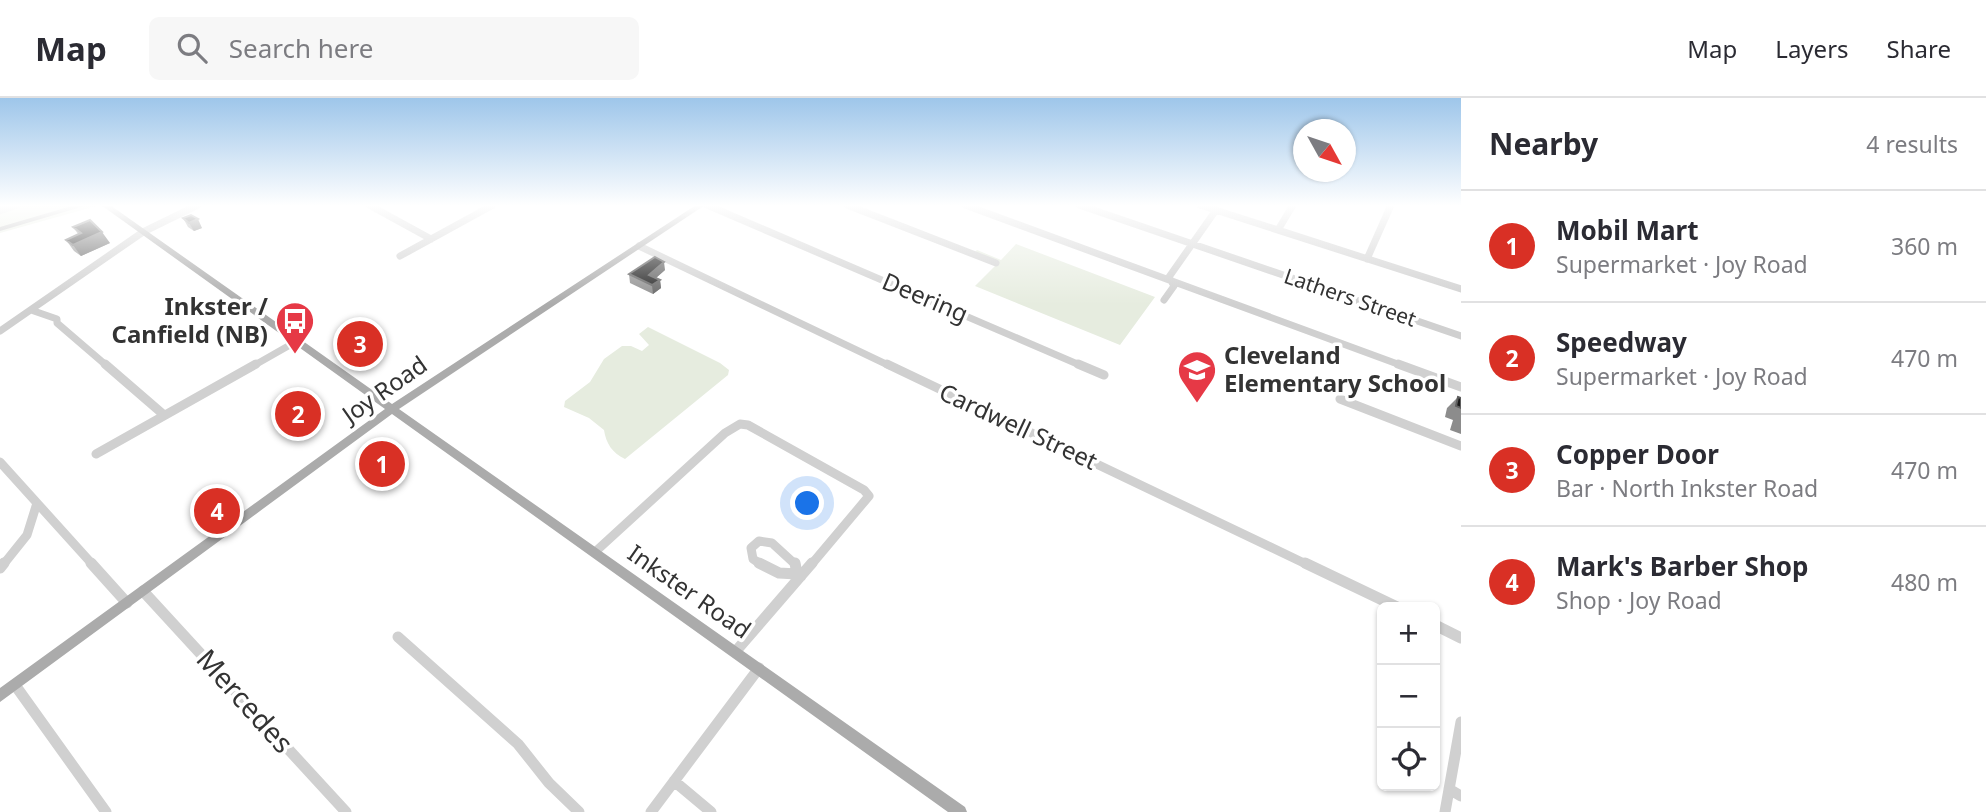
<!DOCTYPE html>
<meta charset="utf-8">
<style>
body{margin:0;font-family:"Noto Sans",sans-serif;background:#f7f7f7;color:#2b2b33}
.controls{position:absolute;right:21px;bottom:21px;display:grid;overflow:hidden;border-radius:10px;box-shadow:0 2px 5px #0004}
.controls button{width:63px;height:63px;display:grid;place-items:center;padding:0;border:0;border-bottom:2px solid #e1e1e2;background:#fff;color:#2b2b33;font:35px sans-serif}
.compass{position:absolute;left:1293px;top:21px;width:63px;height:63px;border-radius:50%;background:#fff;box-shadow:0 2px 5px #0004;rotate:130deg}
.you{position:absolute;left:808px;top:406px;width:24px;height:24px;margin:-18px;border:5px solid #fff;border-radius:50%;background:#1a73e8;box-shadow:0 0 0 10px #1a73e833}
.badge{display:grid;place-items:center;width:46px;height:46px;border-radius:50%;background:#d93025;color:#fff;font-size:23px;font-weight:700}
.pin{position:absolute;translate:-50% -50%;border:4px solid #fff;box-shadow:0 2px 7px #0006}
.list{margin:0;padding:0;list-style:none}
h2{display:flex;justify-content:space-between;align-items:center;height:91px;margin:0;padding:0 28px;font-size:30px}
h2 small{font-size:23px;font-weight:400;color:#7c7c81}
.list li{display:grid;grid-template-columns:46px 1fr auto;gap:21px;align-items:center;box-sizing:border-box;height:112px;padding:0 28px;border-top:2px solid #e1e1e2}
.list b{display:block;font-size:26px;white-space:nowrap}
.list p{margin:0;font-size:23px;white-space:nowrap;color:#7c7c81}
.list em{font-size:23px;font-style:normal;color:#7c7c81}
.icon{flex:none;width:38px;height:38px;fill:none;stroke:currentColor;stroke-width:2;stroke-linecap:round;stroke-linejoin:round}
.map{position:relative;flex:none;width:1461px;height:714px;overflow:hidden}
header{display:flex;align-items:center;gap:42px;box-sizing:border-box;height:98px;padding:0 35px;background:#fff;border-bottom:2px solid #e1e1e2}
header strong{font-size:33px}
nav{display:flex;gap:38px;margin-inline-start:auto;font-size:24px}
.search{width:490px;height:63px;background:#f7f7f7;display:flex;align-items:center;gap:18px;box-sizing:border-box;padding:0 24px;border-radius:10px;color:#7c7c81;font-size:26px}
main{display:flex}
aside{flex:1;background:#fff}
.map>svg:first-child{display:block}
.green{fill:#e6ecdf}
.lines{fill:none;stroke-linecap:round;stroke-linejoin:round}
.minor-far2{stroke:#d0d0d0;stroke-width:7}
.minor-far1{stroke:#d0d0d0;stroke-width:9}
.minor{stroke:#d0d0d0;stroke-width:11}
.major{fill:#ababab;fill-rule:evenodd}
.wall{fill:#8c8c8c}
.shaded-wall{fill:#5f5f5f}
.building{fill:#1a1a1a;stroke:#5f5f5f;stroke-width:2}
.labels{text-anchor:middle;stroke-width:7;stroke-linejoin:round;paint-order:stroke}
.far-street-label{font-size:21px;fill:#333;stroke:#fff}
.street-label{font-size:24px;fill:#333;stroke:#fff}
.poi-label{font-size:24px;font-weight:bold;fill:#333;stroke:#fff;text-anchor:end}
.near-street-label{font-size:28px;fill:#333;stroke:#fff}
</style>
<header>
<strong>Map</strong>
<div class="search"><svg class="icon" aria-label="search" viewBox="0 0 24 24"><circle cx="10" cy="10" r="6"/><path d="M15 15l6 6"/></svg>Search here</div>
<nav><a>Map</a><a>Layers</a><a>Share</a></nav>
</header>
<main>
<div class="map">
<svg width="1461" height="714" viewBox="0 0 1461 714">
<rect width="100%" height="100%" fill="#fff"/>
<path class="green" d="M0,107H100L0,135Z
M1016,146L1155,199L1120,247L975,188L997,166L973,156L977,152L1001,162Z
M648,229L720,265L729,272L728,277L625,361C612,355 606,345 604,332L589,320L564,309L565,303L590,284L604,261L622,248H631L642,253L649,247L639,236Z"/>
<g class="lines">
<path class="minor-far2" d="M369,107L431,141
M707,107L1082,268
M847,107L996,165
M965,107L1403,268
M1079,107L1461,238
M1200,107L1461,191
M0,113L17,107
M1278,132L1293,107
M639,148L890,268
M400,158L493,107
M1367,161L1391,107
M1164,202L1174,188L1169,179L1216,112
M31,212L57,221V225L107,268
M0,233L143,134L198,107
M253,268L297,243"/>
<path class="minor-far1" d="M105,266L164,317
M887,266L1308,467
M1078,266L1104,277
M1398,266L1461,289
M1340,301L1461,348
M96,356L256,266
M0,364L93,467
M595,454L725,335L740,326L748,327L864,392L869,398L811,467
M3,467L27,437L37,405
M762,467L753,461L751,450L759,443L772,445L796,467"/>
<path class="minor" d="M91,465L127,505
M759,465L779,475L797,476
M795,465L797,476
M1305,465L1397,509
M0,470L4,465
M797,476L801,478
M143,493L346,714
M1435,527L1461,540
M398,539L518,646L549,685L579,714
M736,553L812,465
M15,587L106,714
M674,683L711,714
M1449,691L1461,698
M651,714L759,570
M1445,714L1461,624"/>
<path class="major" d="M75,107H88L0,133V129Z
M101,107H110L392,306L696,107H705L399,311L965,709L967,714H948L392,316L0,604V590L385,311Z"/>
</g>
<path class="wall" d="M183,120L202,130L194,133L188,129Z
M73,129L110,145L81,158L74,153L66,142L78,136Z
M665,172L656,180L660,182L661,190L653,196L630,185L629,176Z
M1458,299L1461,300V336L1450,332L1453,322L1445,319L1447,310Z
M365,361L394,362L378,375L370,370Z"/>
<path class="shaded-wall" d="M198,121L202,130L194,133L189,125Z
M102,134L110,145L81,158L73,147Z
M664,164L665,172L650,185L649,177Z
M660,182L661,190L653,196L652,187Z
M390,354L394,362L378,375L374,367Z
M220,409L224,415L217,419L213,414Z"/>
<path class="building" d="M191,117L198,121L189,125L183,120Z
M90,122L102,134L73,147L66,142L81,135L73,129Z
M655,159L664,164L649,177L660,182L652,187L629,176Z
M1458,299L1461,300V310L1456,308Z
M382,349L390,354L374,367L365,361Z
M212,402L220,409L213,414L205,406Z"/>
<linearGradient id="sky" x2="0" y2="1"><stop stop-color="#9ec6ea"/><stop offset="0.52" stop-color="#fff"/><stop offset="1" stop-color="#fff" stop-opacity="0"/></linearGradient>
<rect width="1461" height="207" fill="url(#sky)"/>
<defs>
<g id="bus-pin" transform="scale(2.0125)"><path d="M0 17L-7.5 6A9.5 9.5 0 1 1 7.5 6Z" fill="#e63946" stroke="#fff"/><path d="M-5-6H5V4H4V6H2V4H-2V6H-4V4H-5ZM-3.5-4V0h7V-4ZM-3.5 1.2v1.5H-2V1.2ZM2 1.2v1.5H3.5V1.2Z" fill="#fff"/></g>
<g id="school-pin" transform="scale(2.0125)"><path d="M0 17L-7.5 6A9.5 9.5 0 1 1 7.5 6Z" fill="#e63946" stroke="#fff"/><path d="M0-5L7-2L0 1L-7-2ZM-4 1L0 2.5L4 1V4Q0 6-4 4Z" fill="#fff"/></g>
</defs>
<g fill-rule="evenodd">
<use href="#bus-pin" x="295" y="223"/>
<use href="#school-pin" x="1197" y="272"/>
</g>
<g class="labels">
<g class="far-street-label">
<text transform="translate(1350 200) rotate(19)" y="7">Lathers Street</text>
</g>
<g class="street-label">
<text transform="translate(925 200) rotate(23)" y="8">Deering</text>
<text transform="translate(385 292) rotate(-35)" y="8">Joy Road</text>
<text transform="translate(1018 329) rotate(25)" y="8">Cardwell Street</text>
<text transform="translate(689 494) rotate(35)" y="8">Inkster Road</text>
</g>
<g class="poi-label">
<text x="268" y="217">Inkster /<tspan x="268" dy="28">Canfield (NB)</tspan></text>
<text x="1224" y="266" text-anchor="start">Cleveland<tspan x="1224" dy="28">Elementary School</tspan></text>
</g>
<g class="near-street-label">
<text transform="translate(245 603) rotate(48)" y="10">Mercedes</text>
</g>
</g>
</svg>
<div class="controls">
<button>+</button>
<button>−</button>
<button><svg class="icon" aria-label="locate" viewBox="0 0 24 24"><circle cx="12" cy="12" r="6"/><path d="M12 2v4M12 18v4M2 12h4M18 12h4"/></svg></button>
</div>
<svg class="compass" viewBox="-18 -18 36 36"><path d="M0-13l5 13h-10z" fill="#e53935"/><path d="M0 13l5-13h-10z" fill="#7c7c81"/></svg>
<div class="you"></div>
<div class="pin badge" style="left:382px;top:366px">1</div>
<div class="pin badge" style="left:298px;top:316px">2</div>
<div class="pin badge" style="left:360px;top:246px">3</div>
<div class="pin badge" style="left:217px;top:413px">4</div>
</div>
<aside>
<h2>Nearby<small>4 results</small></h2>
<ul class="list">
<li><span class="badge">1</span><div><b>Mobil Mart</b><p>Supermarket · Joy Road</p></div><em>360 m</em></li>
<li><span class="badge">2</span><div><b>Speedway</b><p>Supermarket · Joy Road</p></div><em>470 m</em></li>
<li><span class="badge">3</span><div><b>Copper Door</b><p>Bar · North Inkster Road</p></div><em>470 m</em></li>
<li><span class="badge">4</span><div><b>Mark's Barber Shop</b><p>Shop · Joy Road</p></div><em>480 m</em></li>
</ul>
</aside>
</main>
